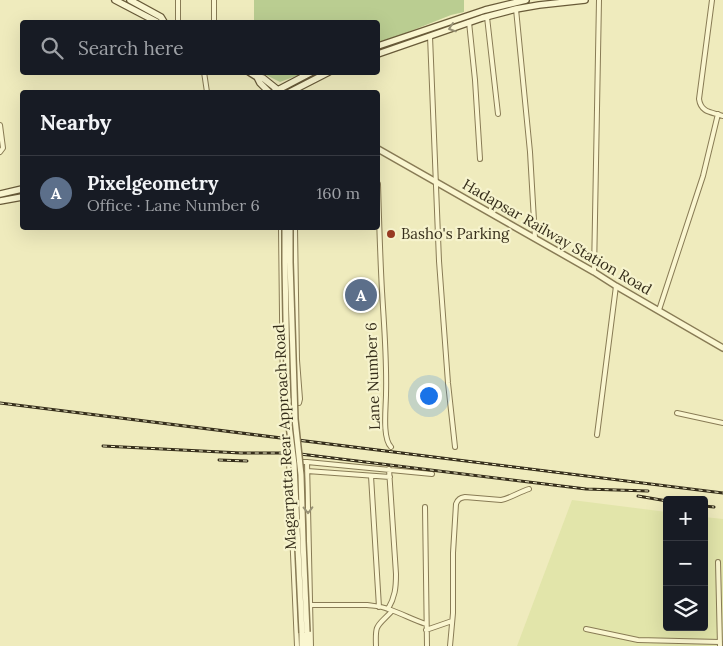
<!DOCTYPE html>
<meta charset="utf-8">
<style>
body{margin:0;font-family:Lora,serif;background:#242831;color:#f1f3f6}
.controls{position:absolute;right:15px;bottom:15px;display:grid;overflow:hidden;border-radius:5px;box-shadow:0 5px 20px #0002}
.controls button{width:45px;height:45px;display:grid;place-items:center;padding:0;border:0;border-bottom:1px solid #363941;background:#171b24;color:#f1f3f6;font:25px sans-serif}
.you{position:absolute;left:428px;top:395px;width:18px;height:18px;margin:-12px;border:4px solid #fff;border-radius:50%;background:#1a73e8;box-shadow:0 0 0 8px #1a73e833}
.badge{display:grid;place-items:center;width:32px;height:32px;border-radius:50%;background:#c9a097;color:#fff;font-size:16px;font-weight:700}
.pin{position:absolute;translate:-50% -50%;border:2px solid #fff;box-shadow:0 1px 5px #0006}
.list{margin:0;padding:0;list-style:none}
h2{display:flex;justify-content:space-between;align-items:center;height:65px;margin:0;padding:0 20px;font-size:21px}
h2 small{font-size:16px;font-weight:400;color:#9ea1a6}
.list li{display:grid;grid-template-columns:32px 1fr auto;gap:15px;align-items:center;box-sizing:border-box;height:75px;padding:0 20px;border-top:1px solid #363941}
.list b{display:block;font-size:19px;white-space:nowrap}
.list p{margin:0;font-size:16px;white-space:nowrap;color:#9ea1a6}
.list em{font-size:16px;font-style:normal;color:#9ea1a6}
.icon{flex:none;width:28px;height:28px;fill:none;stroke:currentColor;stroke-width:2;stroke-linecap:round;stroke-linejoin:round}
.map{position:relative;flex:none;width:723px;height:646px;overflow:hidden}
.search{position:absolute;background:#171b24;box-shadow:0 5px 20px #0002;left:20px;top:20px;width:360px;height:55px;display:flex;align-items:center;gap:12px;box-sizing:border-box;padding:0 18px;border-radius:5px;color:#9ea1a6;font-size:19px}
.panel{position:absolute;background:#171b24;box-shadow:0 5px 20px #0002;left:20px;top:90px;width:360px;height:140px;border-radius:5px}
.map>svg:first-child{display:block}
.farmland{fill:#e2e5aa}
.green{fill:#bacd91}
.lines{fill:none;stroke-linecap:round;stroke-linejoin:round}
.minor-casing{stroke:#887b55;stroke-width:6}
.tertiary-casing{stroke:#887b55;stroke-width:8}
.secondary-casing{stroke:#695b39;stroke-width:8}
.minor{stroke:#faf6d0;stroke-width:4}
.tertiary{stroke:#faf6d0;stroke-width:5}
.secondary{stroke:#faf6d0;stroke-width:5.5}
.rail-casing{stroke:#362e1b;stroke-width:3}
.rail{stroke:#f6f3cd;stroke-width:1;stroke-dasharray:4;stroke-linecap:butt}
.tertiary-bridge-casing{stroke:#887b55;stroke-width:8;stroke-linecap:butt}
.tertiary-bridge{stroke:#faf6d0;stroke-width:5}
.oneway{stroke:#989276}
.poi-dot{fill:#993b23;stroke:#f6f3cd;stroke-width:2}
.labels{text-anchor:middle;stroke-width:4.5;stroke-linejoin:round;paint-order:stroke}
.poi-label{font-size:15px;fill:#362e1b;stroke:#f6f3cd;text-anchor:start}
.street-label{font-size:15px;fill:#362e1b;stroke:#f6f3cd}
</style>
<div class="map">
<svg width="723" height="646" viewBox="0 0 723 646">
<rect width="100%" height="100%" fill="#efebbd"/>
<path class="farmland" d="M572,500L667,512V627H704V517L723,519V646H517Z"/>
<path class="green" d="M254,0H464V12L451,15L378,44V22H254Z
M262,73H304L280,82Z"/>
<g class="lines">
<g class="minor-casing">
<path id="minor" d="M712,0L699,99C701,113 712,112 723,116
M516,9L530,152L535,238
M487,17L498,114
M178,22V0
M214,22V0
M469,22L475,80L480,159
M430,36L439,261L448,383L455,447
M204,72L207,92
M0,125L3,148L0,152
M378,184C379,219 380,255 382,291C384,325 387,360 386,394C386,407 382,438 391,447
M281,228L283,400L285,403H299L300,399L297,360L295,228
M594,272L599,0
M659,310L703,176L718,114
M677,413L723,423
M597,435L616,286
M307,462L311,646
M307,471L390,477
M371,476L379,607
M425,507L427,646
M718,562L720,646
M310,605H367C374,606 381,606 388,609C401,613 413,620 426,624
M388,609C395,597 396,588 396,574L389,469
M586,629L638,640L720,642
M426,630L452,621
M297,646L289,462H307L432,474
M376,646C375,623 377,627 392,611
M450,646L453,613V553L456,504C458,499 460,498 465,497L501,500C511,498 519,492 529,489"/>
</g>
<g class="tertiary-casing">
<path id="tertiary" d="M378,149L594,272L616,286L723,348
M307,632V646
M302,646V633"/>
</g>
<g class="secondary-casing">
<path id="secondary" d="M115,0L157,22
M130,0L161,17L164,22
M378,46L485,10L526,0
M378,54L482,18L516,9L539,5L585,0
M249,72L257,77L263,78L278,90
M257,77L260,83L269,92
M274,92L312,72
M290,92L329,72
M0,194L22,189
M0,201L22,197"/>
</g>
<use href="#minor" class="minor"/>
<use href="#tertiary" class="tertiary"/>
<use href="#secondary" class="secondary"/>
<g class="rail-casing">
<path id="rail" d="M0,403L723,493
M103,446L241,453H292L586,489L648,491
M219,460L247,461
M638,496L667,501
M704,506L714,507"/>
</g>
<use href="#rail" class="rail"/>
<g class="tertiary-bridge-casing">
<path id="tertiary-bridge" d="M285,228V263L287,378L289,425L294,464L302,633
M290,228V262L295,419L301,475L303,541L307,632"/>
</g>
<use href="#tertiary-bridge" class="tertiary-bridge"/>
</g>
<defs><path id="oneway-chevron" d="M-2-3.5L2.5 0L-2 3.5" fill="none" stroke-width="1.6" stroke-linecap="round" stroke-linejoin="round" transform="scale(1.25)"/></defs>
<g class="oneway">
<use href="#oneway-chevron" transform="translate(452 28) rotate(161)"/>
<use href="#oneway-chevron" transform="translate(308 510) rotate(89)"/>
</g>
<circle class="poi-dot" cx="391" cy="234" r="5"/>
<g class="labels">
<g class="poi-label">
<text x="401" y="239">Basho's Parking</text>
</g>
<g class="street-label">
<text transform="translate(557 237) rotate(30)" y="5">Hadapsar Railway Station Road</text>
<text transform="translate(373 376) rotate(-92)" y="5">Lane Number 6</text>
<text transform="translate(285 437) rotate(-93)" y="5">Magarpatta Rear Approach Road</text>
</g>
</g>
</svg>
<div class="controls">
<button>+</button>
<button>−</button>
<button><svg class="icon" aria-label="layers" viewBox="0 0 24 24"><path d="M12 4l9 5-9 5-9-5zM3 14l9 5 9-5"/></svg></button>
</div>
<div class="you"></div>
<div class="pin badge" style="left:361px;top:295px;background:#5c6f8a">A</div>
<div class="search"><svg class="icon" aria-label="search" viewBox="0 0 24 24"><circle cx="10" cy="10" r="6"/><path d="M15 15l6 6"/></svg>Search here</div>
<section class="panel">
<h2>Nearby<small></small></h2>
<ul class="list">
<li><span class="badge" style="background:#5c6f8a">A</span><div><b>Pixelgeometry</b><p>Office · Lane Number 6</p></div><em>160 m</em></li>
</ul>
</section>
</div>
